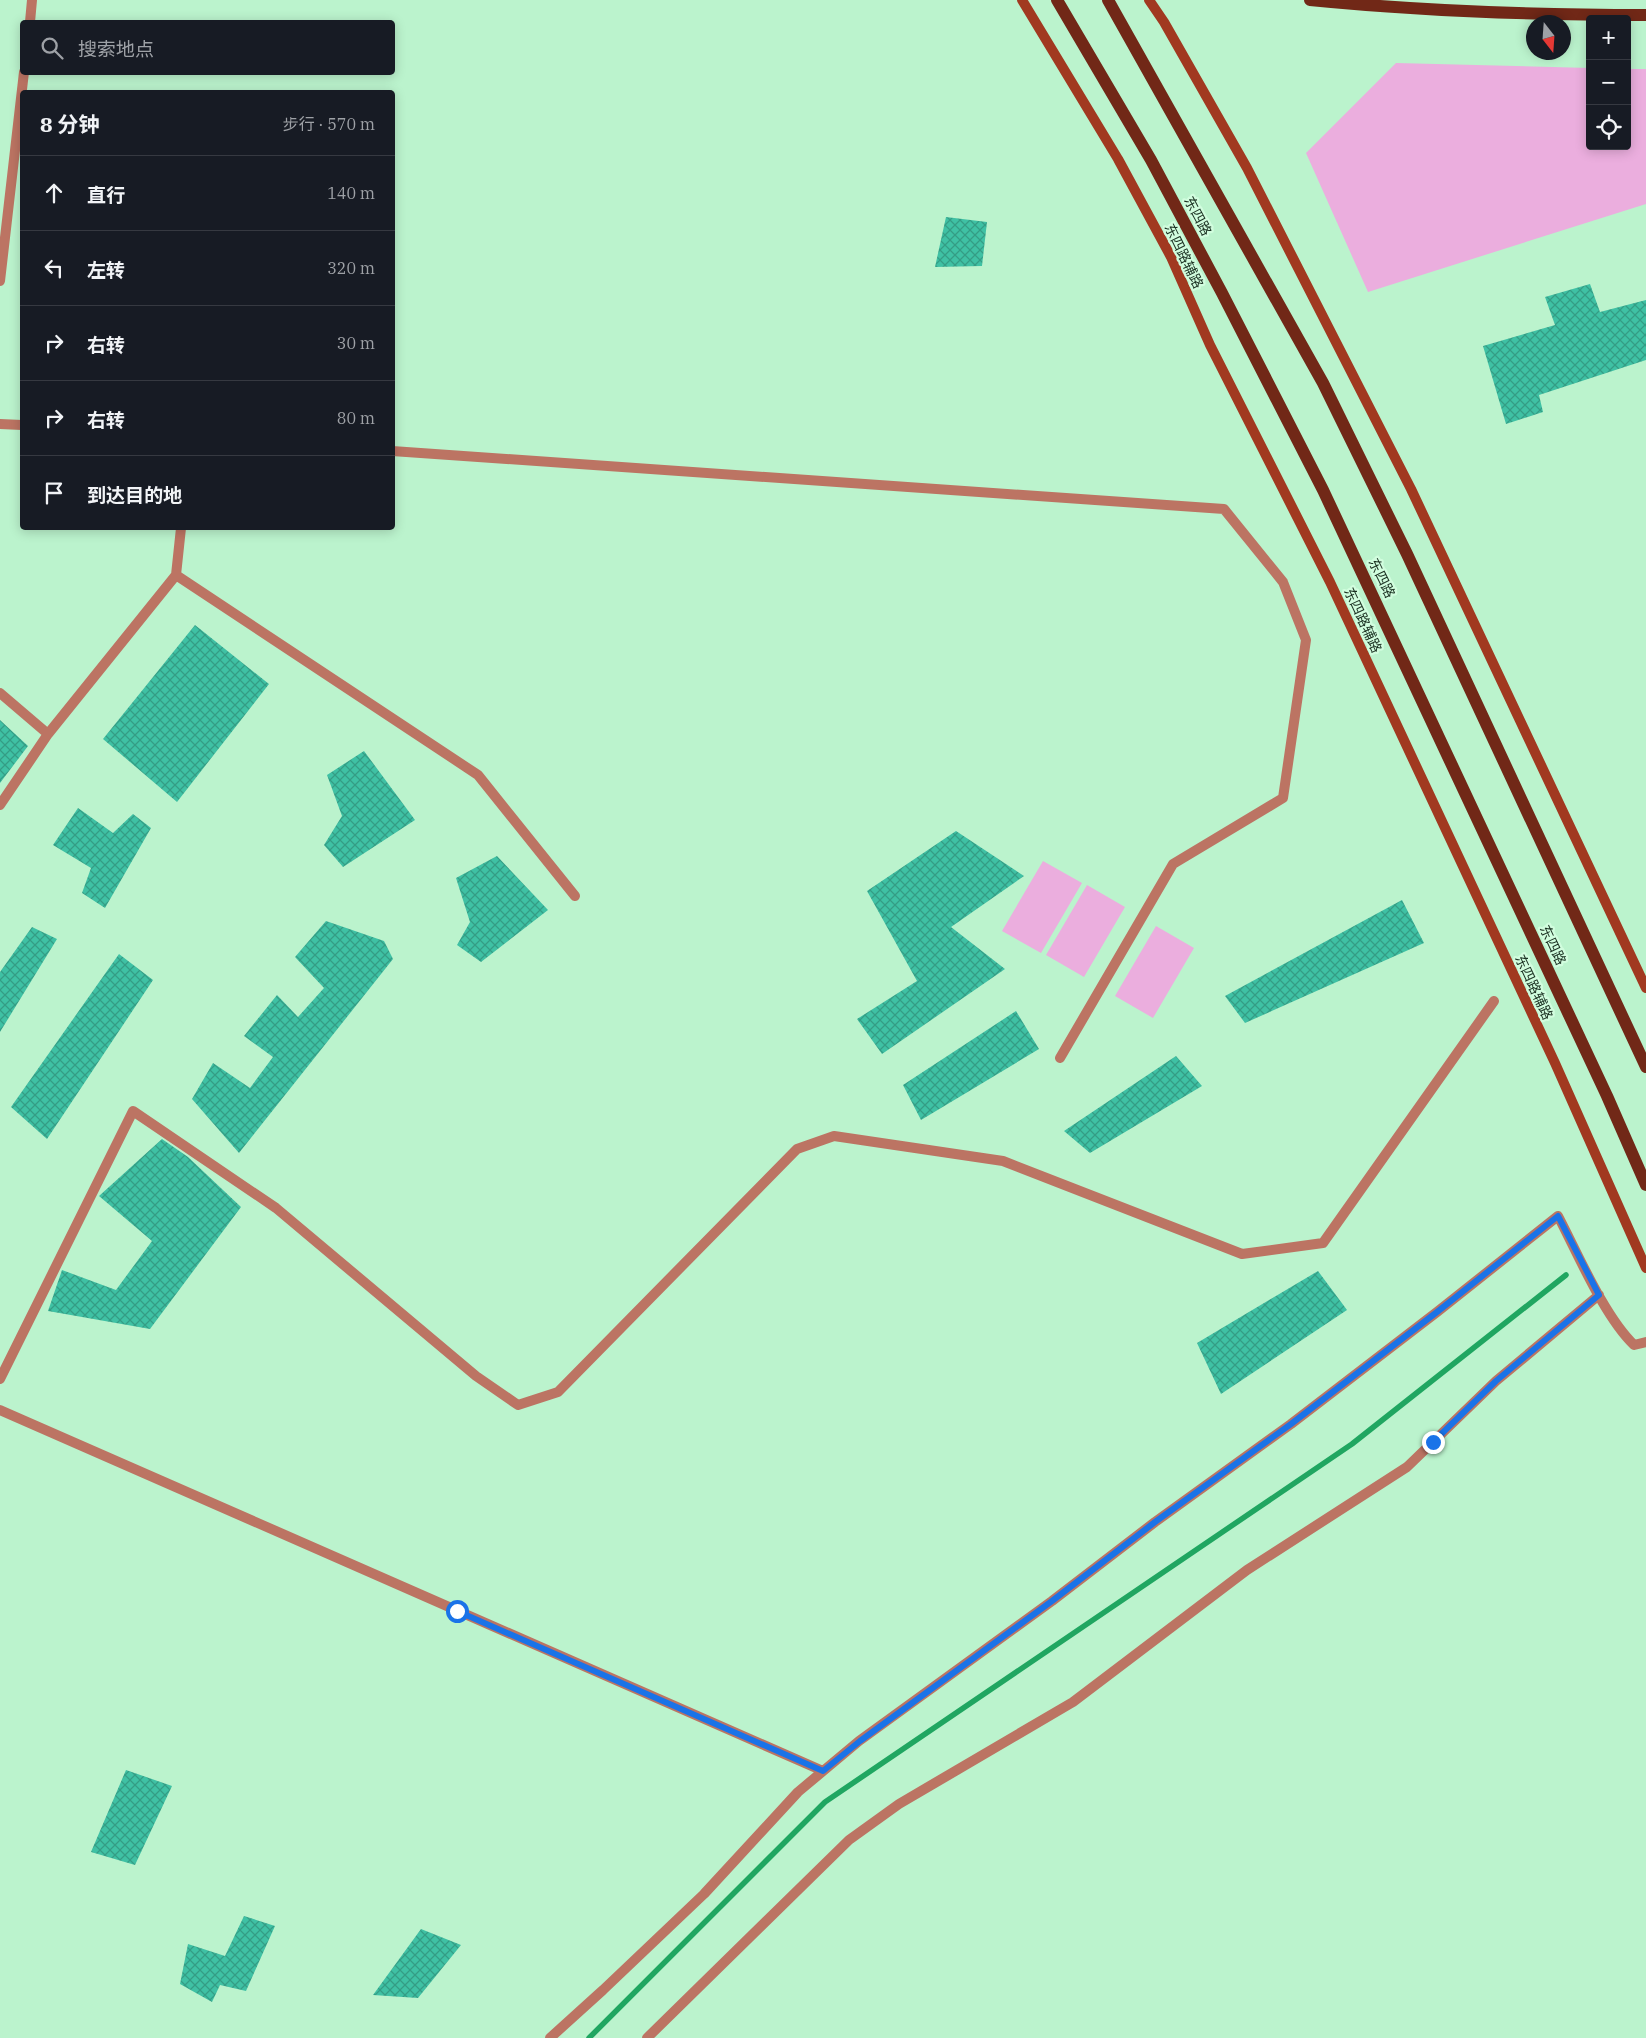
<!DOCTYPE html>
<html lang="zh">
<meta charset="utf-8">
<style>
body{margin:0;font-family:"IBM Plex Serif","Noto Sans SC",serif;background:#20242c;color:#f1f3f6}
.controls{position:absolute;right:15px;top:15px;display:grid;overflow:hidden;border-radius:5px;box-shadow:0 2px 12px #0003}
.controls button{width:45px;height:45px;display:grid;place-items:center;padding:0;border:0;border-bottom:1px solid #363941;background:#171b24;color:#f1f3f6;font:25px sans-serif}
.compass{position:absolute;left:1526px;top:15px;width:45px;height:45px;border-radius:50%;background:#171b24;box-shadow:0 2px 12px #0003;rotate:163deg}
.stop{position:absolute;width:15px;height:15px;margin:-11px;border:4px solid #1a73e8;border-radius:50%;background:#fff}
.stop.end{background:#1a73e8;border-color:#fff;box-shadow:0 1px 5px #0008}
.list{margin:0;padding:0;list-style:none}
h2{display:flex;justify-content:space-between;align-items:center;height:65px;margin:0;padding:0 20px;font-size:21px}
h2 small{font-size:16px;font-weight:400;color:#9ea1a6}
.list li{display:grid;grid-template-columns:32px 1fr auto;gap:15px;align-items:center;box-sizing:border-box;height:75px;padding:0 20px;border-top:1px solid #363941}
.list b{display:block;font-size:19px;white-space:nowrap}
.list em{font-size:16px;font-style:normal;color:#9ea1a6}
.icon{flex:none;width:28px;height:28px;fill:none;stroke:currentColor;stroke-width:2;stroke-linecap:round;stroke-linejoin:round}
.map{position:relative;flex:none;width:1646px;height:2038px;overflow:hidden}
.search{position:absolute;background:#171b24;box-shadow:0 2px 12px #0003;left:20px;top:20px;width:375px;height:55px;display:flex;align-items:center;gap:12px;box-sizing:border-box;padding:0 18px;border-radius:5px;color:#9ea1a6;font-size:19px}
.panel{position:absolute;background:#171b24;box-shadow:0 2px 12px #0003;left:20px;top:90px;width:375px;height:440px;border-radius:5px}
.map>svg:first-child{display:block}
.green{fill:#ebaede}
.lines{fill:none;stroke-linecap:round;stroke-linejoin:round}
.stream{stroke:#20a661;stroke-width:5.5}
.building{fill:url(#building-cross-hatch)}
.minor{stroke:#bc7463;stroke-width:10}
.secondary{stroke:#a13920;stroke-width:10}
.primary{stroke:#712817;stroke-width:12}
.route{stroke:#1a73e8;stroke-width:6}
.labels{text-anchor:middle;stroke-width:4.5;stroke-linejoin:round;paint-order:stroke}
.street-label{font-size:14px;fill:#192f20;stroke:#d1fdde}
</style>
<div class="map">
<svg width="1646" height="2038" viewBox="0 0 1646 2038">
<defs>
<pattern id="building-cross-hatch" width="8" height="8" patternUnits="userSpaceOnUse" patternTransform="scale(1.25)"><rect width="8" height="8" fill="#3fc1a4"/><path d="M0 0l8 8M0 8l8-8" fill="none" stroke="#349d85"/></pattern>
</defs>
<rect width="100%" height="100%" fill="#bbf3cd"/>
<path class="green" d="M1396,63L1590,68V146H1627V69H1646V204L1368,292L1306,153Z
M1043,861L1082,883L1041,953L1002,931Z
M1087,885L1125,907L1084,977L1046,955Z
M1156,926L1194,948L1153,1018L1115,996Z"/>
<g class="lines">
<path class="stream" d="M589,2038L825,1802L1352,1444L1566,1275"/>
</g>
<path class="building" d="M946,217L987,222L982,266L935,267Z
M1590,284L1600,312L1646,300V360L1539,395L1543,412L1506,424L1483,346L1555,325L1545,297Z
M195,625L269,684L177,802L103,739Z
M0,720L28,746L0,783Z
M364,751L415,820L343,867L324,845L342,816L327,775Z
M78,808L113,833L133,814L151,828L105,908L82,893L91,868L53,845Z
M956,831L1024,876L951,927L1005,969L882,1054L857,1019L917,981L867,891Z
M497,856L548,910L481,962L457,945L470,922L456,878Z
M1402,900L1424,943L1245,1023L1225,996Z
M326,921L384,941L393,959L239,1153L192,1099L213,1063L250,1088L273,1057L244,1036L277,995L298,1017L324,988L295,957Z
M32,927L57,939L0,1032V972Z
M119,954L153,980L47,1139L11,1107Z
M1016,1011L1039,1049L921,1120L903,1085Z
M1176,1056L1202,1086L1090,1153L1064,1131Z
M162,1139L188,1157L241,1207L150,1329L48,1311L62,1270L116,1290L152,1241L99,1196Z
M1318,1271L1347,1310L1221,1394L1197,1343Z
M126,1770L172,1786L135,1865L91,1852Z
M244,1916L275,1926L246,1991L220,1985L212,2002L180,1984L188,1944L225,1956Z
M421,1929L461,1945L418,1998L373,1995Z"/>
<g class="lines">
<path class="minor" d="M30,22L32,0
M0,281L24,72
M0,424L22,425
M392,451L1224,509L1283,582L1306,640L1283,798L1173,864L1060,1058
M176,575L478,775L575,896
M0,693L48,734
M0,805L48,734L176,575L181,528
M0,1379L133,1111L276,1208L476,1376L518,1405L558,1392L797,1149L834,1136L1003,1161L1242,1254L1323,1243L1494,1001
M0,1410L823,1771
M550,2038L603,1990L704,1894L798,1792L859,1741L1052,1601L1155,1522L1291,1424L1437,1312L1558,1216C1578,1254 1604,1316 1634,1345L1646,1342
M647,2038L849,1840L899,1804L1073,1702L1247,1570L1407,1467L1496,1381L1599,1295"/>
<path class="secondary" d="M1022,0L1118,159L1171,257L1210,345L1330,582L1555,1063L1646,1268
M1149,0L1164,22L1247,168L1411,489L1646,988"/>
<path class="primary" d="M1057,0L1151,160L1222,293L1323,490L1607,1096L1646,1185
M1108,0L1323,383L1407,554L1646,1067
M1310,0C1421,11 1534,15 1646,15"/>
</g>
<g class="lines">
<path class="route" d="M457,1611L823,1771L860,1741L1052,1601L1155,1522L1291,1424L1437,1312L1558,1216L1599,1295L1496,1381L1433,1442"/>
</g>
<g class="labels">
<g class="street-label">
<text transform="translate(1198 216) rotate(62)" y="5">东四路</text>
<text transform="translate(1184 256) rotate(64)" y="5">东四路辅路</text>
<text transform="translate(1382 578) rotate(64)" y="5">东四路</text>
<text transform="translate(1363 620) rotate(65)" y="5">东四路辅路</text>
<text transform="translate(1553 945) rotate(65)" y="5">东四路</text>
<text transform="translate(1534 987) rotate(65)" y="5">东四路辅路</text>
</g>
</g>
</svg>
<div class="controls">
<button>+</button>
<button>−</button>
<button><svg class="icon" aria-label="locate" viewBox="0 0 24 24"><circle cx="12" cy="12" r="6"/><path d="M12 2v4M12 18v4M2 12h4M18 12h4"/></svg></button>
</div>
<svg class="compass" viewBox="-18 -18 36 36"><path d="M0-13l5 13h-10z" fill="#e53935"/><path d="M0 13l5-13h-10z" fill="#9ea1a6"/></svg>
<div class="stop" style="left:457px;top:1611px"></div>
<div class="stop end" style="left:1433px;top:1442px"></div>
<div class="search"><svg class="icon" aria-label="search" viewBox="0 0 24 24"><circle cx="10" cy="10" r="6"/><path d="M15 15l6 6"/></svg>搜索地点</div>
<section class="panel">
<h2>8 分钟<small>步行 · 570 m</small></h2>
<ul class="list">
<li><svg class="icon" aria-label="ahead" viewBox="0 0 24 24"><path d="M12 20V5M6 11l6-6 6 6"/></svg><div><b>直行</b></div><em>140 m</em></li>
<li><svg class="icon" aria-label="left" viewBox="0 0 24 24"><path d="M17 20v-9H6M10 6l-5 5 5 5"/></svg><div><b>左转</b></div><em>320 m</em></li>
<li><svg class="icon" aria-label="right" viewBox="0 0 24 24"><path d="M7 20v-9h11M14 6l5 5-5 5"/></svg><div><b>右转</b></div><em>30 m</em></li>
<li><svg class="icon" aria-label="right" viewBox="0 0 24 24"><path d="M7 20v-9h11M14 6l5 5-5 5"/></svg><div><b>右转</b></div><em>80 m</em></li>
<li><svg class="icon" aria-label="arrive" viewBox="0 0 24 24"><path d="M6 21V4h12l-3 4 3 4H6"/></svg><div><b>到达目的地</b></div></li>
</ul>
</section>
</div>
